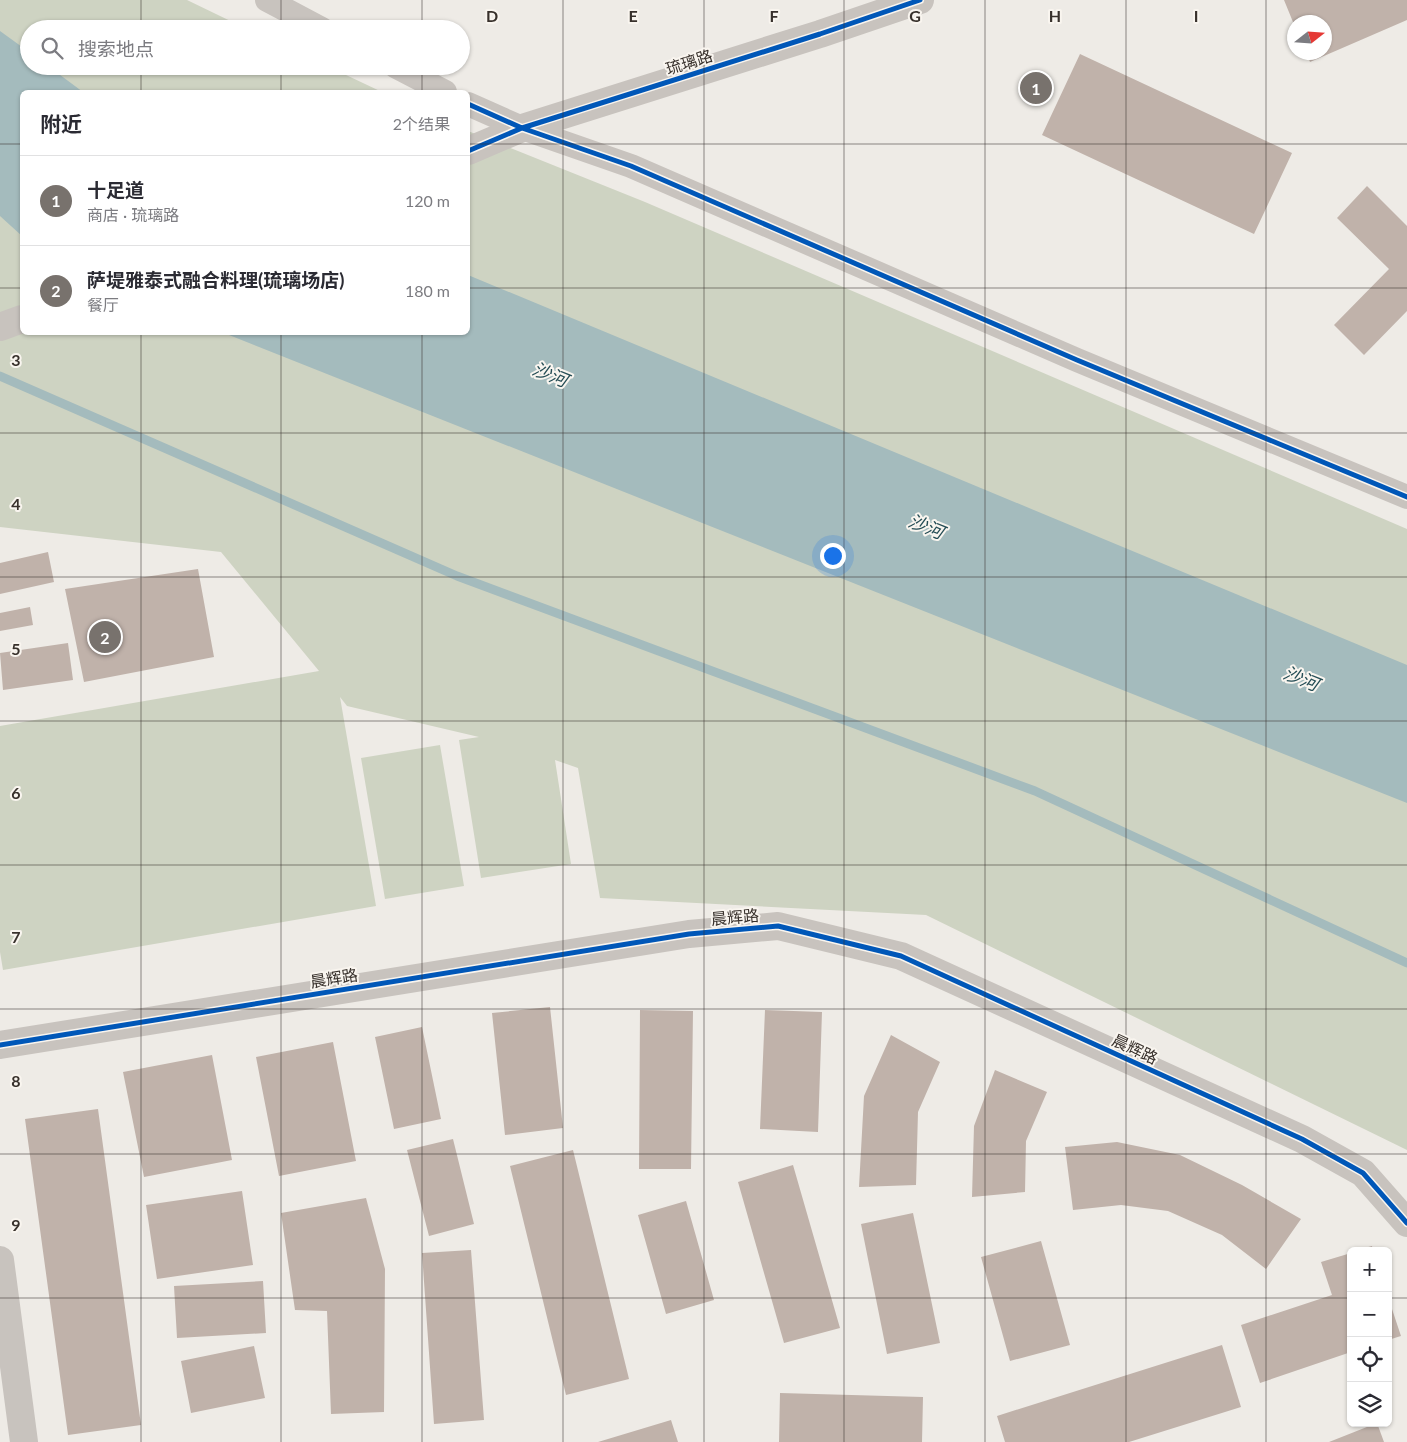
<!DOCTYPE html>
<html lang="zh">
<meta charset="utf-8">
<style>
body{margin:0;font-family:Lato,"Noto Sans SC",sans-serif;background:#f7f7f7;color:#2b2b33}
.controls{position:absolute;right:15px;bottom:15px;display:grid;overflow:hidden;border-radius:8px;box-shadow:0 1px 4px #0004}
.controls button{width:45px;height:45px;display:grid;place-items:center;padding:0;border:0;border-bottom:1px solid #e1e1e2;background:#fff;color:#2b2b33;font:25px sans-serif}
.compass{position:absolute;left:1287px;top:15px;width:45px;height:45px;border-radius:50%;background:#fff;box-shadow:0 1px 4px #0004;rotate:73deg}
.you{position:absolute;left:832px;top:555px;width:18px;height:18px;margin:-12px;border:4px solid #fff;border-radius:50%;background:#1a73e8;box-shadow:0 0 0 8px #1a73e833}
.badge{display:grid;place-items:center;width:32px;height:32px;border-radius:50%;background:#78726d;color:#fff;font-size:16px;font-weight:700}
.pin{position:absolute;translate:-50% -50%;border:2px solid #fff;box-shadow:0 1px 5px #0006}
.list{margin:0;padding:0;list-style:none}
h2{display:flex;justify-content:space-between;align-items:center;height:65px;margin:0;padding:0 20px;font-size:21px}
h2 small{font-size:16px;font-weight:400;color:#7c7c81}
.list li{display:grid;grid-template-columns:32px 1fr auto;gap:15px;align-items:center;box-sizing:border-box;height:90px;padding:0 20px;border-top:1px solid #e1e1e2}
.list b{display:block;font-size:19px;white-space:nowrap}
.list p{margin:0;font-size:16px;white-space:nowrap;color:#7c7c81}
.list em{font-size:16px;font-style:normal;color:#7c7c81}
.icon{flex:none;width:28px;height:28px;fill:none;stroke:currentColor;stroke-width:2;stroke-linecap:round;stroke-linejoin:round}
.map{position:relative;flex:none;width:1407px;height:1442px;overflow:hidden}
.search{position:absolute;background:#fff;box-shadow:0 1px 4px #0004;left:20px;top:20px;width:450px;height:55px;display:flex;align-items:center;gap:12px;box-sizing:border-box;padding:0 18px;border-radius:28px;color:#7c7c81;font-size:19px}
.panel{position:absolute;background:#fff;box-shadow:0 1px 4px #0004;left:20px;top:90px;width:450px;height:245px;border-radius:8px}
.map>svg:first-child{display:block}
.green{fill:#ced3c2}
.water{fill:#a4bbbd}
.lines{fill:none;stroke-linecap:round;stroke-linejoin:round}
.stream{stroke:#a4bbbd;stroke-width:9}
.building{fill:#c0b2aa}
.minor{stroke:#c8c3be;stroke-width:24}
.tertiary{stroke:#c8c3be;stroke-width:28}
.cycleway-casing{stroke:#f9f5ef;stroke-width:8}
.cycleway{stroke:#0057b8;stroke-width:5}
.grid{fill:none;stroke:#38312c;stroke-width:1;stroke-opacity:0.55}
.labels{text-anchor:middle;stroke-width:4;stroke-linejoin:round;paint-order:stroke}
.street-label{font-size:16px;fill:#38312c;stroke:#f9f5ef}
.water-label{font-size:18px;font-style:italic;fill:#264e56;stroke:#f9f5ef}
.grid-label{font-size:16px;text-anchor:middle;font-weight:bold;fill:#38312c;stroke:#f9f5ef;stroke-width:4;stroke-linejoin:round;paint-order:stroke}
</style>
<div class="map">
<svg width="1407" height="1442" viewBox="0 0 1407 1442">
<rect width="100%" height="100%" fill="#eeebe6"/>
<path class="green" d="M0,0H187L247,29H29V66H327L382,92H22V332H468V131L645,202L1407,529V1150L926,915L600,898L578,768L555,760L571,864L481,878L459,740L479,737L347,706L340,697L376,906L3,970L0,952V726L319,671L221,552L0,527Z
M440,745L464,886L385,899L361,758Z"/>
<path class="water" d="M0,31L29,52V66H48L83,92H22V236L0,216Z
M468,275L1407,665V803L224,333L468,332Z"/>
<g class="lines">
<path class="stream" d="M0,376L457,576L1035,791L1407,963"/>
</g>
<path class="building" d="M1284,0H1407V20L1310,62L1306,52H1324V22H1293Z
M1080,54L1292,153L1254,234L1042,135Z
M1367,186L1407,226V311L1364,355L1334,325L1389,269L1337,218Z
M48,552L54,582L0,594V563Z
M198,569L214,657L84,682L65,589Z
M30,607L33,625L0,631V613Z
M68,643L73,680L3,690L0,653Z
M550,1007L563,1128L505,1135L492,1013Z
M640,1010L693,1011L691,1169H639Z
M765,1010L822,1012L818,1132L760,1129Z
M422,1027L441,1119L394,1129L375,1037Z
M891,1035L940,1062L918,1112L916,1185L859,1187L864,1096Z
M333,1042L356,1161L279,1176L256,1057Z
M212,1055L232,1160L144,1177L123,1072Z
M995,1070L1047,1092L1026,1141L1025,1192L972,1197L974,1126Z
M98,1109L141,1425L68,1435L25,1119Z
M453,1139L474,1224L429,1236L407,1150Z
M1117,1142L1180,1155L1242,1185L1301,1219L1266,1269L1222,1235L1168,1211L1121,1205L1073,1210L1065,1147Z
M573,1150L629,1379L566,1395L510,1166Z
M793,1165L840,1328L784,1343L738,1182Z
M242,1191L253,1265L157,1279L146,1205Z
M366,1198L385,1269L384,1412L331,1414L327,1311L295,1310L281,1213Z
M686,1201L714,1300L666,1314L638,1215Z
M913,1213L940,1343L887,1354L861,1224Z
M1041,1241L1070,1345L1010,1361L981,1257Z
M1372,1246L1373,1251H1358V1250Z
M471,1250L484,1420L434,1424L422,1253Z
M1351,1253V1352L1260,1383L1241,1325L1332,1295L1321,1262Z
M263,1281L266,1333L177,1338L174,1286Z
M1388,1297L1401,1336L1388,1340Z
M1222,1345L1241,1407L1129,1442H1005L997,1416Z
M254,1346L265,1398L191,1413L181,1361Z
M780,1393L923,1397L922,1442H779Z
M671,1420L678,1442H598Z
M1377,1423L1384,1442H1329Z"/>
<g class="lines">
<path class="minor" d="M267,0L322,29
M395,66L445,92
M468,104L522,128L631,166L1077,360L1407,497"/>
<path class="tertiary" d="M468,151L522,128L820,34L920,0
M0,327L22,319
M0,1045L689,934L778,926L901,956L1302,1139L1363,1173L1407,1223
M0,1260L24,1442"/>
<g class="cycleway-casing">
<path id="cycleway" d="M468,104L522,128L631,166L1077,360L1407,497
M468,151L522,128L820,34L920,0
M0,1045L689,934L778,926L901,956L1302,1139L1363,1173L1407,1223"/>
</g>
<use href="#cycleway" class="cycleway"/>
</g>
<path class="grid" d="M141,0V29M281,0V29M422,0V29M563,0V1442M704,0V1442M844,0V1442M985,0V1442M1126,0V1442M1266,0V1442M141,66V92M281,66V92M422,66V92M0,144H22M468,144H1407M0,288H22M468,288H1407M141,332V1442M281,332V1442M422,332V1442M0,433H1407M0,577H1407M0,721H1407M0,865H1407M0,1009H1407M0,1154H1407M0,1298H1351M1388,1298H1407"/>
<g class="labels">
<g class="street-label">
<text transform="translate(689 62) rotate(-18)" y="6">琉璃路</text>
<text transform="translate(735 917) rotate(-5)" y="6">晨辉路</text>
<text transform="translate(334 978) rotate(-9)" y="6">晨辉路</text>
<text transform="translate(1135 1049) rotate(25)" y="6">晨辉路</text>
</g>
<g class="water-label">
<text transform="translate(550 375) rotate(22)" y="6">沙河</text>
<text transform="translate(926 527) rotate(22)" y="6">沙河</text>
<text transform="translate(1301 679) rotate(22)" y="6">沙河</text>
</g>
</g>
<g class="grid-label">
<text x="492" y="22">D</text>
<text x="633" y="22">E</text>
<text x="774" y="22">F</text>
<text x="915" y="22">G</text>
<text x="1055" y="22">H</text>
<text x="1196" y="22">I</text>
<text x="16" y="366">3</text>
<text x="16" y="510">4</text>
<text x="16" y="655">5</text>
<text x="16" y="799">6</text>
<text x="16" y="943">7</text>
<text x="16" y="1087">8</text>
<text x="16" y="1231">9</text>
</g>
</svg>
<div class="controls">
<button>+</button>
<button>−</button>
<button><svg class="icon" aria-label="locate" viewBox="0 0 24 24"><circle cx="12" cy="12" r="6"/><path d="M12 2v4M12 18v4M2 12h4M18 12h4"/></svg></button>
<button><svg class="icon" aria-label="layers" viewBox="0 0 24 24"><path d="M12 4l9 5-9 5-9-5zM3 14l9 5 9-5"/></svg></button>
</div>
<svg class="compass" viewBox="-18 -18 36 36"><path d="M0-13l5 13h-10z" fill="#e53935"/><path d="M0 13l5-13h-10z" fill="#7c7c81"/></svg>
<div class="you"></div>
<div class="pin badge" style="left:1036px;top:88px">1</div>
<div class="pin badge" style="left:105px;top:637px">2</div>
<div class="search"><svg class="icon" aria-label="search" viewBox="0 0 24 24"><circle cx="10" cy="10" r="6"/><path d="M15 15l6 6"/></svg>搜索地点</div>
<section class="panel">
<h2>附近<small>2个结果</small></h2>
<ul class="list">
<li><span class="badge">1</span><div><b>十足道</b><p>商店 · 琉璃路</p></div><em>120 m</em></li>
<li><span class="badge">2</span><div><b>萨堤雅泰式融合料理(琉璃场店)</b><p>餐厅</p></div><em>180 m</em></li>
</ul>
</section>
</div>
